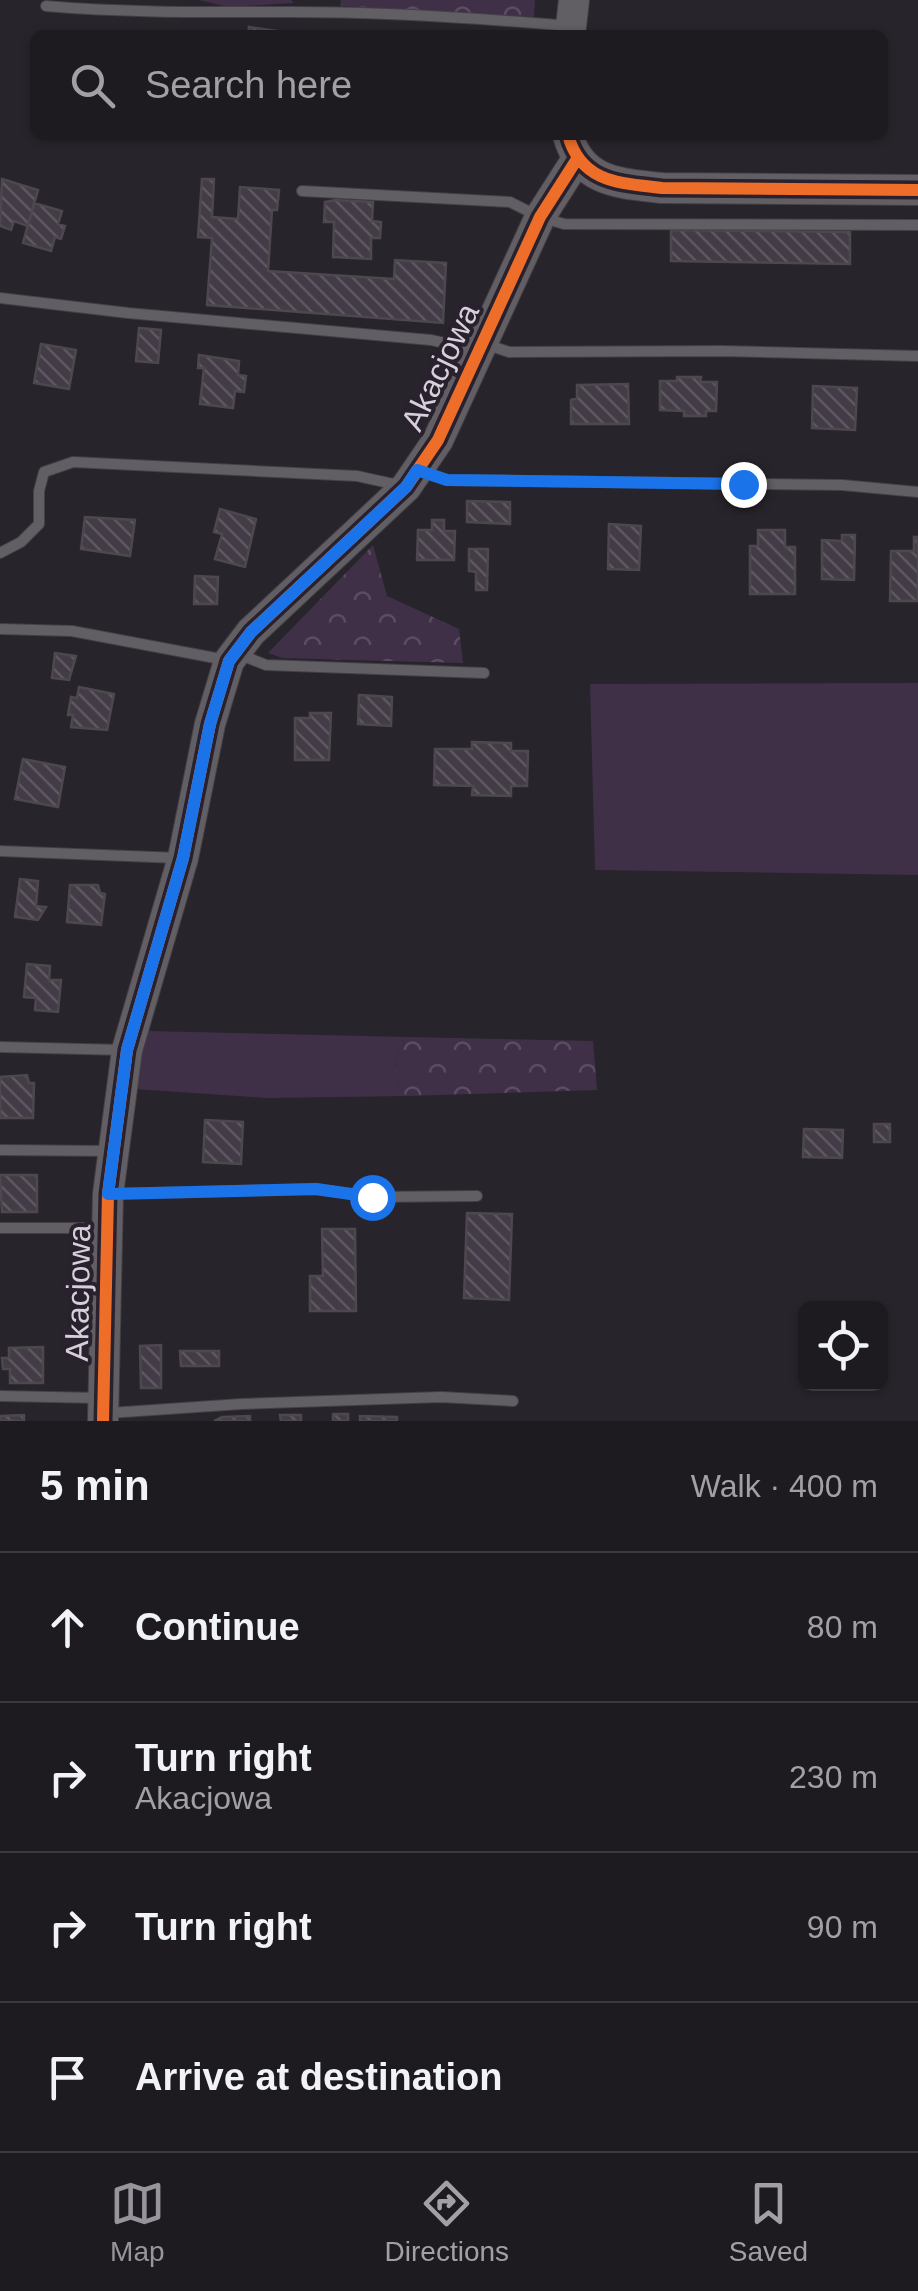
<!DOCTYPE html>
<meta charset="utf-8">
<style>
body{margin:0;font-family:Arial,sans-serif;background:#2b282d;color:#f1f3f6}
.controls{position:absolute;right:30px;bottom:30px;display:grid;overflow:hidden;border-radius:15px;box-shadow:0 2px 8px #0004}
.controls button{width:90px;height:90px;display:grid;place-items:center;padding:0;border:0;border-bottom:2px solid #3c393e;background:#1e1b20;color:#f1f3f6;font:50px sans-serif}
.stop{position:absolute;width:30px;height:30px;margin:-22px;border:8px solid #1a73e8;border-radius:50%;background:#fff}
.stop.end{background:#1a73e8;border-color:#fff;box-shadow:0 2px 10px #0008}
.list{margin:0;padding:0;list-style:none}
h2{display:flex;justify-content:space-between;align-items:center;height:130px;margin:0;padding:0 40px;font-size:42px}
h2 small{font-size:32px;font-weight:400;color:#a1a1a5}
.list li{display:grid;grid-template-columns:65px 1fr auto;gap:30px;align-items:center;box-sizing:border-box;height:150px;padding:0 40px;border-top:2px solid #3c393e}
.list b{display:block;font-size:38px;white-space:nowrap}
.list p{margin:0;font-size:32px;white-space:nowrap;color:#a1a1a5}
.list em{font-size:32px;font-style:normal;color:#a1a1a5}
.icon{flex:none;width:55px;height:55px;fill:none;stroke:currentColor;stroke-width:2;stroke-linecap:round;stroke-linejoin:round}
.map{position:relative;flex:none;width:918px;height:1421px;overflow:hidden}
.search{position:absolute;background:#1e1b20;box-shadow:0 2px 8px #0004;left:30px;right:30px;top:30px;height:110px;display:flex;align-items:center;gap:25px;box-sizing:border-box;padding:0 35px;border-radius:15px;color:#a1a1a5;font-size:38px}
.sheet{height:730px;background:#1e1b20}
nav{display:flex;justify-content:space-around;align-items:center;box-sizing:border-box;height:140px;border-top:2px solid #3c393e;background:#1e1b20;font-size:28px;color:#a1a1a5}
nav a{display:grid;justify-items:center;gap:5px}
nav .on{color:#98949c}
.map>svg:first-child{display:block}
.grass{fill:#3f3048}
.forest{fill:url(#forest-crowns)}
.building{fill:url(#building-back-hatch);stroke:#4c484e;stroke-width:2.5}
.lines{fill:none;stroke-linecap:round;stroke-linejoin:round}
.lane-casing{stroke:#444046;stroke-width:12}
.secondary-casing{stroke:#444046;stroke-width:32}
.lane{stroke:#625f64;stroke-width:10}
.secondary{stroke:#625f64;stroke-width:30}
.cycleway-casing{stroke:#29212e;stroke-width:19}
.cycleway{stroke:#ee6e29;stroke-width:12}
.route{stroke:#1a73e8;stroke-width:12}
.labels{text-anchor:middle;stroke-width:8;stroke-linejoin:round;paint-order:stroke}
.street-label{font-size:32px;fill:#d5d0d9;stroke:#29212e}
</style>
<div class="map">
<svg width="918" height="1421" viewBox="0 0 918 1421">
<defs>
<pattern id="forest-crowns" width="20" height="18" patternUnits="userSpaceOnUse" patternTransform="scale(2.5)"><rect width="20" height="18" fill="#3f3048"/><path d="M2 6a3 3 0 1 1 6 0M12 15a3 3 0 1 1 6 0" fill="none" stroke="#5a4d62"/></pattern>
<pattern id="building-back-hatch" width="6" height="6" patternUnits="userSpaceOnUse" patternTransform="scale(2.5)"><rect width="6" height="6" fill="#433c47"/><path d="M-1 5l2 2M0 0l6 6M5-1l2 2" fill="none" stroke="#5d5761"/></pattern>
</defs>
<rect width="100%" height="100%" fill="#28242b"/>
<path class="grass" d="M918,683V875L595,870L590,684Z
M147,1031L407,1037C393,1061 391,1073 406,1096L267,1098L134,1089Z"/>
<path class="forest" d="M199,0H291L294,3L228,7Z
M341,0H535L534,17L340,6Z
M373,545L387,596L459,629L463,663L282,658L268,653Z
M407,1037L593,1041L597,1090L406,1096C391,1073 393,1061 407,1037Z"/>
<path class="building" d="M249,27L285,32V35H248Z
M672,31L732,35H672Z
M2,179L38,190L28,226L14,221L11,230L0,226Z
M202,179H214L212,217L238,219L240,187L279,190L277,210H272L268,271L394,279L395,260L446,263L443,323L207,305L212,238L198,237Z
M335,200L373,202L372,221L381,222L380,238H371V259L333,257L334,222H324L325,202Z
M34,203L62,211L58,224L65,226L61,239L55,237L51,251L23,243Z
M671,230L850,232V264L671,261Z
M139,328L161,330L158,363L136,361Z
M41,344L76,350L69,389L34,383Z
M199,355L239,361L238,375L246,376L244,392L235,391L233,408L200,404L204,368H198Z
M677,377H701L700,382H717L716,411H706V416H684V411L660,410V381H677Z
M628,384L629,424H571V400L577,398V385Z
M813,386L857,388L855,430L812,428Z
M467,501L510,502V524L467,522Z
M220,509L256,519L245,567L215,559L222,534L214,532Z
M85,517L135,520L130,556L81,549Z
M432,520H444V531H455L454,560H417L418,530H432Z
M609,524L641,526L639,570L608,569Z
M758,530H785V547H795V594H750V546H758Z
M842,535H855L854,580L822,579V540L842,541Z
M914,537H918V601H890L891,551H914Z
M469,549H488L487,590H476V572L469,571Z
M195,576L218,577L217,604H194Z
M55,653L76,656L69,680L52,678Z
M79,687L114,694L107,730L71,727L73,715H68L71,697L77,698Z
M359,695L392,697L391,726L358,724Z
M310,713H331L329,760H295V718H310Z
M472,742L511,743V751H528L527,786H511V796L472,795L473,786L434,785L435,749H472Z
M23,759L65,767L58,807L15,799Z
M20,879L38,881L36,906L46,907L38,920L15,917Z
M70,885H98L100,893L105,894L101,925L67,922Z
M27,964L50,966L49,980H61L58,1012L35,1010L36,998L24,997Z
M27,1075L29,1083H34L33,1118H0V1077Z
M205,1120L243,1122L241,1164L203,1162Z
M874,1124H890V1142H874Z
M804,1129L843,1130L842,1158L803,1157Z
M0,1175H37V1212H2Z
M467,1213L512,1214L509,1300L464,1298Z
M322,1229H355L356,1311H310V1276H323Z
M161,1345V1388H141L140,1346Z
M43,1347V1383H10V1369H3L2,1358H9V1348Z
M180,1351H219V1366H181Z
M333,1414H348V1421H333Z
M24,1415V1421H0V1416Z
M280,1415H301V1421H281Z
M250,1416V1421H214L222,1417Z
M360,1416L397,1417V1421H360Z"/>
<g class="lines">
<g class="lane-casing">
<path id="lane" d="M46,6C129,13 210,12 293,12C385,12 478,18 570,26
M302,191L510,202L540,217L564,224L918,225
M0,298L128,313L431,340L476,350
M485,344L509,352L722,351L918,356
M423,472L447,480L842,485L918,492
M0,553L21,542L39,524V491L44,472L73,462L357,476L398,485
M0,629L72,631L226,660
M241,655L266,665L484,673
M0,851L179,858
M0,1047L124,1050
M0,1150L109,1151
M114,1194L316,1189L372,1197L477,1196
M0,1228H104
M0,1396L99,1398
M109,1413L241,1404L441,1397L513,1401"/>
</g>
<g class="secondary-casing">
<path id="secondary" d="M570,35L574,0
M568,135C581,183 620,183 662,188L918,190
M103,1421L108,1194L127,1050L183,858L210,724L229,661L251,632L406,487L438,440L540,217L577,159"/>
</g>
<use href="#lane" class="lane"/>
<use href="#secondary" class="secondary"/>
<g class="cycleway-casing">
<path id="cycleway" d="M568,135C581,183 620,183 662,188L918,190
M103,1421L108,1194L127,1050L183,858L210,724L229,661L251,632L406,487L438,440L540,217L577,159"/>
</g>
<use href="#cycleway" class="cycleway"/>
</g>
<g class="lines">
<path class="route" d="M372,1197L316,1189L108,1194L127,1050L183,858L210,724L229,661L251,632L406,487L417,470L447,480L743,484"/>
</g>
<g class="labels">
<g class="street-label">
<text transform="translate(440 367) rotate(-64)" y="11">Akacjowa</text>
<text transform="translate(78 1293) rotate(-89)" y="11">Akacjowa</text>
</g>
</g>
</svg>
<div class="controls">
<button><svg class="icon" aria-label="locate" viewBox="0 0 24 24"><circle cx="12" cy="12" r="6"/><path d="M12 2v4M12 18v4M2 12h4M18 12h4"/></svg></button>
</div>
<div class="stop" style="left:372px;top:1197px"></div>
<div class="stop end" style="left:743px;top:484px"></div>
<div class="search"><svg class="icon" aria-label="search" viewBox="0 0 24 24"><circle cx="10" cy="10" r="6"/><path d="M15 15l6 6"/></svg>Search here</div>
</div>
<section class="sheet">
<h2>5 min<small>Walk · 400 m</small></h2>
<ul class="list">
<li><svg class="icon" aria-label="ahead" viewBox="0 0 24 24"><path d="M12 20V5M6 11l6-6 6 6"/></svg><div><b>Continue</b></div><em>80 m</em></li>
<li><svg class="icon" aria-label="right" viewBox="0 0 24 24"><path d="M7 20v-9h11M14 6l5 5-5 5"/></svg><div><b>Turn right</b><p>Akacjowa</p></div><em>230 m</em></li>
<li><svg class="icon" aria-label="right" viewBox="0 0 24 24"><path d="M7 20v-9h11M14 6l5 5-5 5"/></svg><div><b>Turn right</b></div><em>90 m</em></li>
<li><svg class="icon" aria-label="arrive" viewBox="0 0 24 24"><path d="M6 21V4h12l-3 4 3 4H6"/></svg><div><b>Arrive at destination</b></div></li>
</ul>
</section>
<nav>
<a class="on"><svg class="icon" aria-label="map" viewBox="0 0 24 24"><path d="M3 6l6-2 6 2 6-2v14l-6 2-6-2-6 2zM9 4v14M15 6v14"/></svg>Map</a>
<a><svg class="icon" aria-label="directions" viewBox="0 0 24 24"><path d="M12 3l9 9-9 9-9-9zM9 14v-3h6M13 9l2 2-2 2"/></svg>Directions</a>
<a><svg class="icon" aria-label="saved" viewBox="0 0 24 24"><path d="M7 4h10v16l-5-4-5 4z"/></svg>Saved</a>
</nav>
